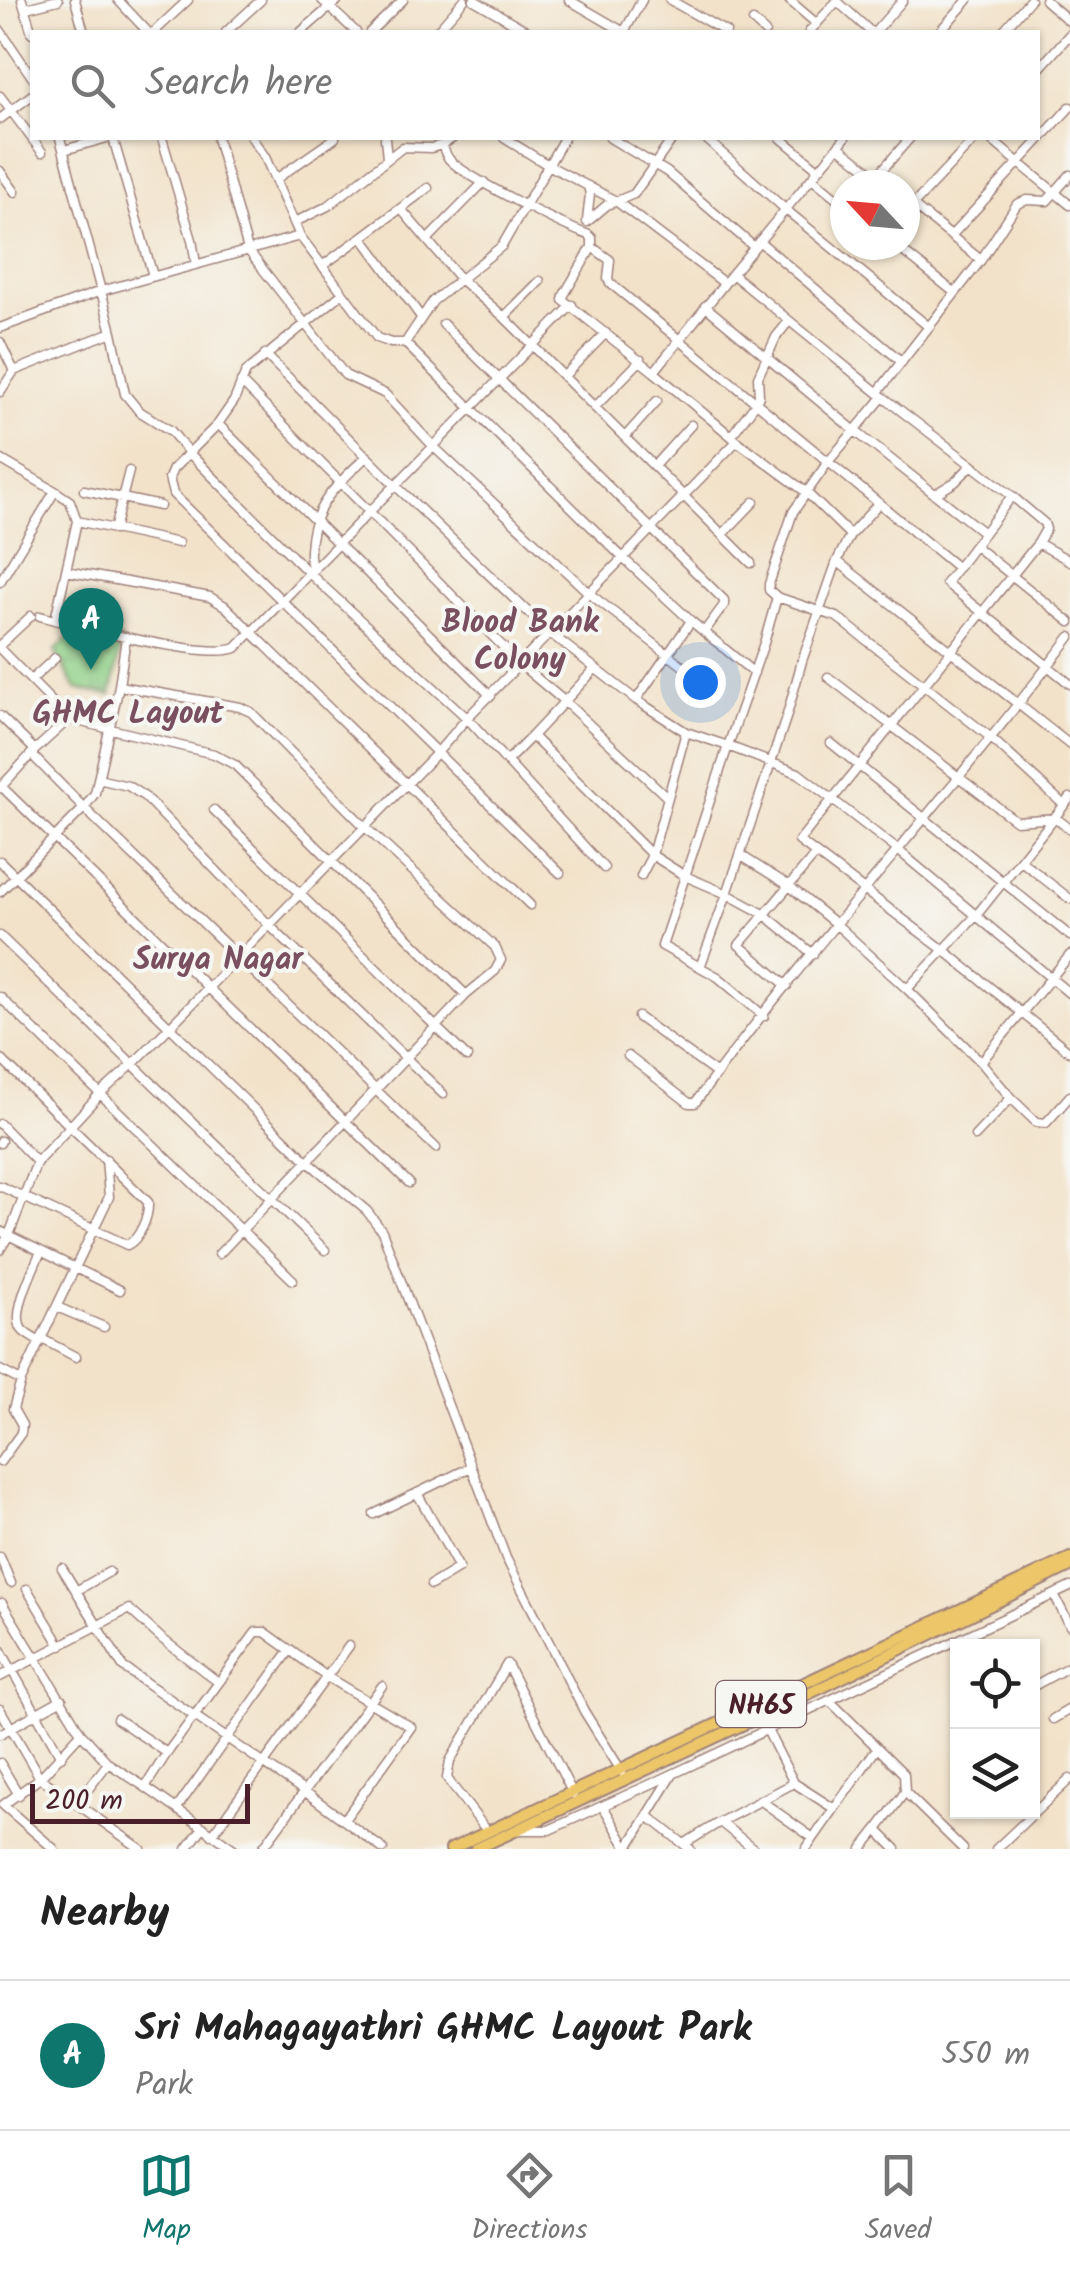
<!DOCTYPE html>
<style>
body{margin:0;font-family:Kalam,sans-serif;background:#f6f6f6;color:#222}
.controls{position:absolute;right:30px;bottom:30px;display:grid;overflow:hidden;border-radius:0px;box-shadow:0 2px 8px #0004}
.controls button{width:90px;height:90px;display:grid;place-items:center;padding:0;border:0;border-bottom:2px solid #e0e0e0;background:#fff;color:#222;font:50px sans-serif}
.compass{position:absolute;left:830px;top:170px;width:90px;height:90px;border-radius:50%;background:#fff;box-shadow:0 2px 8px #0004;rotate:296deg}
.scale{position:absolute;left:30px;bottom:25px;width:220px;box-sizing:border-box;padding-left:10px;border:5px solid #4a1f2b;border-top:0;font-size:28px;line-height:35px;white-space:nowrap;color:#4a1f2b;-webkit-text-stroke:8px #f6f6f2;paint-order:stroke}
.you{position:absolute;left:700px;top:682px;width:35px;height:35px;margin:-25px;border:8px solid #fff;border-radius:50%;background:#1a73e8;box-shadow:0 0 0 15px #1a73e833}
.badge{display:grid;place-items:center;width:65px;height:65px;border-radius:50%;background:#0f766e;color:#fff;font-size:32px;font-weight:700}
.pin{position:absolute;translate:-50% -82px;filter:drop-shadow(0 2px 5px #0008)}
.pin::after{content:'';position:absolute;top:52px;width:35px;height:30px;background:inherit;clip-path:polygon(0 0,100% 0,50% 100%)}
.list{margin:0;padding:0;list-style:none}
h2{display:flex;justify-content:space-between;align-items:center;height:130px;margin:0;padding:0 40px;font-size:42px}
h2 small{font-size:32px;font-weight:400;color:#767676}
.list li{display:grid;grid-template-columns:65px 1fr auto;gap:30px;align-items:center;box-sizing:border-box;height:150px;padding:0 40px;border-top:2px solid #e0e0e0}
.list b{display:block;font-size:38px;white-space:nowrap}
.list p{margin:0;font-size:32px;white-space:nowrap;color:#767676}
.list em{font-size:32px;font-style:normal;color:#767676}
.icon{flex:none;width:55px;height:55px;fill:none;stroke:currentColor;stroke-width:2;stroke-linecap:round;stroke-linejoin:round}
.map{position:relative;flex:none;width:1070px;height:1849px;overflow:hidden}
.search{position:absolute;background:#fff;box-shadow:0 2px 8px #0004;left:30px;right:30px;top:30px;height:110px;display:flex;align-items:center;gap:25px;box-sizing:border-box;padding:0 35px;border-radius:0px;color:#767676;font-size:38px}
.sheet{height:280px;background:#fff}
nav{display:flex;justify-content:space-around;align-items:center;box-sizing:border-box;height:140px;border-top:2px solid #e0e0e0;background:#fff;font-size:28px;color:#767676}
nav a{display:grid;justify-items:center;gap:5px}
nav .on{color:#0f766e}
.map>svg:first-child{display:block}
.park{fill:url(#park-tufts);stroke:#6e785a;stroke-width:2.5}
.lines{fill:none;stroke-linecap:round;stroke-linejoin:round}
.minor-casing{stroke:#9e807a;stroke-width:11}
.highway-casing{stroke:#9e807a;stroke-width:14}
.minor{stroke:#fff;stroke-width:8}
.highway{stroke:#ecc669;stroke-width:10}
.labels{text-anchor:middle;stroke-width:8;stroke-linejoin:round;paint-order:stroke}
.shield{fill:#f6f6f2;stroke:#7e6067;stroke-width:2.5}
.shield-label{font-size:28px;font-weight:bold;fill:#4a1f2b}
.neighbourhood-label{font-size:32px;font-weight:bold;fill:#7a5061;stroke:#f6f6f2}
</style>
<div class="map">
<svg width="1070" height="1849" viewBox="0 0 1070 1849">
<defs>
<pattern id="park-tufts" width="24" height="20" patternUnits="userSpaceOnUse" patternTransform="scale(2.5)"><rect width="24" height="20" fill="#91d188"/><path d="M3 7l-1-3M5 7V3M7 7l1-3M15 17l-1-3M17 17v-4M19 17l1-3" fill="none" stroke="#7fb376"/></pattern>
</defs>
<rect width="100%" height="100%" fill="#f6f6f2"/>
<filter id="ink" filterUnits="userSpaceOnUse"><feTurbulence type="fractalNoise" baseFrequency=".01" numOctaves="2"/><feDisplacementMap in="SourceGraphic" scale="20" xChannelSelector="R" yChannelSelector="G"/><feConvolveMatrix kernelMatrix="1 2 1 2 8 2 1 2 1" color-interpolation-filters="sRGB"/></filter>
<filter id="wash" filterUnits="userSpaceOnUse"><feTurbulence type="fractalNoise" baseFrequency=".0048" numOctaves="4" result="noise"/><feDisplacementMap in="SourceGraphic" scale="40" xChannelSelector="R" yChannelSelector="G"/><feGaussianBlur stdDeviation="2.25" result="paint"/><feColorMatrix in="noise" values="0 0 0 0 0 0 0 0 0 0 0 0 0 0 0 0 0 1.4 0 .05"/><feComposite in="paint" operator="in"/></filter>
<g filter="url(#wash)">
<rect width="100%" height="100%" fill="#f2e2c9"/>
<path class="park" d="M80,626L122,640L111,695L76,689L55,651Z"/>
</g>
<g filter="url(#ink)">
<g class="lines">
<g class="minor-casing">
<path id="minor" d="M22,0L32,33
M75,0L84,32
M118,0L148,32
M322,0L356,32
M474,0L529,32
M569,0L624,32L642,0
M670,0L726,32
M789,0L817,24
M1045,0L1070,22
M837,1L871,32
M26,8L58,0
M753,21L765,32
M0,30L32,77
M154,32L188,0
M226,32L261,0
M301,32L338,0
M370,32L403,0
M436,32L464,0
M809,32L838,0
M875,32L903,0
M939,32L968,0
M1002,32L1030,0
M1038,70L1070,34
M0,96L42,152
M0,119L32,95
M60,138L112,332L125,394L139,411L171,431L189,453L310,574L467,718L604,868
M113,138L153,276
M162,138L192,240L196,264
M217,138L248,250L345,375L385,394L434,447L590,594L714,690
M252,138L265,157L300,236L377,338L391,343H405L624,559L691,621L754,673
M385,138L387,158
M504,138L548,165L616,201L724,283
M610,138L667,172L754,247
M705,138L785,209L929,327
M781,138L818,169
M845,138L732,274L883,397L1012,496L1044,523L1046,529L1038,543L799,841L945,951L1070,1052
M989,138L1070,205
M442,145C444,150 446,155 449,159C463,176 565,227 589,235L592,238V247L564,295L563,300L654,372
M838,146L888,185
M64,150L107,138
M0,171L15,192
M877,176L910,138
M812,178L845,205
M276,179L335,138
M905,199L981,260
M913,205L976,138
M401,209L460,279L504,317L751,563
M587,221L590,194L588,186
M295,222L328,206L403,147L431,148L442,145L453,138
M587,222L607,205L634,194L673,138
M951,236L1070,107
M362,237L428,188
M427,240L484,182
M759,241L902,362
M895,245L955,293
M592,247L610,260L608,279L610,283L958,568
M322,266L362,237L421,317
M732,274L654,372L737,441L806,492L850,535
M705,306L855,431L984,533
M504,317L540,281
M443,324L724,600V605L704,632
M0,328L101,291L300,236
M0,342L14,371
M405,343L433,301L502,246L564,138
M265,354L396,486L550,633L636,700L686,732L728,746L662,946L718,977L764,1016
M564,376L606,333
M241,382L521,665L564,701L667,797
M0,392L14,371L112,332
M878,392L981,260L1017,204L1027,200L1047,201L1070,175
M595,407L641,360
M218,424L234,401L246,372L343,293
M731,436L756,403L759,396L758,377L776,337L789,321
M625,437L657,401
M0,459L55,491L0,582
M654,466L691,425
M84,490L160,506
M935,494L955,482L972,465
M1012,496L946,583L1070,684
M77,521L178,543
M114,530L129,471
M723,534L754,502
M1038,543L1070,561
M975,546L1070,622
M837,561L1070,745
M314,570C308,560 310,551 311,539C316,501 341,481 367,456
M66,571L210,597L225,606L530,905
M777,597L769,590V584L793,512L828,462L883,397
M40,616C75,626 207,660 236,648L572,305
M55,620L77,521L70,501L55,491
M0,645L31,616
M0,649L69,719L35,750
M828,677L1016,821L1056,818L1070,829
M31,680L55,658
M119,686L240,707L251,712L365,827L495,947L501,960L495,971L466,995L219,1254
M491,696L218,424L173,469L169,478L173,494L560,873
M636,700L691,621
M0,716L35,750L0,788
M69,719L214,754L235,765L466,995
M532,736L594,670
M831,743L1070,936
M31,754L84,808L95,793L119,686L126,637
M507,761L532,736L652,855L685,876L727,894L787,715L802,661L837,561L850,535L878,504
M98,779L128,786L145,797L268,924L443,1094
M1,786L409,1183
M1064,805L990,737L837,617L777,597L764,643L728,746L798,773L899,851L1070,994
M214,810L467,1057
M740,855L788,885L837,925L907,989L981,1062L1011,1098L1036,1122L1046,1123L1070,1096
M0,861L307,1161L367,1211L382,1231L506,1558L584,1711L622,1772
M1021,861L1070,899
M641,876L652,855L686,732
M0,892L84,808L436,1148
M0,936L325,1250
M700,967L727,894L764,914L813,954
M787,986L739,945L816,854
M907,989L975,917L1070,798
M0,997L293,1280
M638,1017L717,1074
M628,1056L689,1103H695C813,942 950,796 1070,637
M0,1058L148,1202C149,1216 140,1239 127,1245L0,1186
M981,1062L1070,955
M0,1124L37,1162
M975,1136L1011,1098
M0,1143L1,1141
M0,1231L120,1290
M0,1250L9,1235L37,1162L100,1094L133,1064L208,988L437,753L467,718L737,441
M57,1307L104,1327
M42,1339L76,1357
M40,1342C34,1338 24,1334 21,1328C12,1311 34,1268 41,1251
M0,1370L21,1381
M0,1462L21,1433L22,1425L13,1409L21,1381L109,1197L106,1159
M417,1493L459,1568L431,1585
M374,1514L471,1467
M0,1557L11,1583
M62,1568L123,1667L304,1791L383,1849
M27,1589L61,1646
M76,1591L109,1572
M1054,1595L1070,1626
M2,1603L81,1733L108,1763L145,1787
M0,1649L61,1757
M507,1664L573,1794
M0,1677L129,1609L161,1638L218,1682
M1032,1687L1070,1666
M830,1701L904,1774L905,1792L963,1849
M0,1709L40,1778L141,1849
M117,1719L167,1753
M1053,1719L1070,1709
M0,1734L62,1699
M0,1763L19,1795
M794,1783L833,1808
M760,1800L813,1838
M77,1804L108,1763
M603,1806L628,1849
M177,1808L290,1650
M648,1816L690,1849
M720,1822L754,1849
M518,1830H549L660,1780L1070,1587
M488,1832L451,1784L447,1778L450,1761L507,1664
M212,1835L349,1646
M684,1844L720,1822L794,1783L767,1730
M54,1849L3,1805L40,1778L81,1733
M187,1849L203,1827
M234,1849L145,1787L167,1753L256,1632H265L327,1677L411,1727L344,1820
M262,1849L382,1686
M627,1849L672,1776
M806,1849L877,1748
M862,1849L877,1830
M896,1849L877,1830L905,1792
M996,1849L1070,1779"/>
</g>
<g class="highway-casing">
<path id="highway" d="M451,1849L1070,1558
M476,1849L823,1687L1070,1566"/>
</g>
<use href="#minor" class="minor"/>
<use href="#highway" class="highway"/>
</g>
</g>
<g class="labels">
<rect class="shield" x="716" y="1681" width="90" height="46" rx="8"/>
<g class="shield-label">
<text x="761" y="1714">NH65</text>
</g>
<g class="neighbourhood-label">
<text x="520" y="632">Blood Bank<tspan x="520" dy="37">Colony</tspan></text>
<text x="128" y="723">GHMC Layout</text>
<text x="218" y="969">Surya Nagar</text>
</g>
</g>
</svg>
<div class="controls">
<button><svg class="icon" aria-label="locate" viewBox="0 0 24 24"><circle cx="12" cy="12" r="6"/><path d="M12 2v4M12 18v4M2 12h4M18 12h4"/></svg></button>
<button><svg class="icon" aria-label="layers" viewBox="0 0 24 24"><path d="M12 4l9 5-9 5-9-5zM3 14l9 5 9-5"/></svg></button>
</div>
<svg class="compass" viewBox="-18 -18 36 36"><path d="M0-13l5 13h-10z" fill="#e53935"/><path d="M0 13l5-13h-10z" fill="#767676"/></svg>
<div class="scale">200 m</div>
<div class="you"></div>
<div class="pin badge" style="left:91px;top:670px">A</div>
<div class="search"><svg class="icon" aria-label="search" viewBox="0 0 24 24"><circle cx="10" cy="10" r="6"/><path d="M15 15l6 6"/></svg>Search here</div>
</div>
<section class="sheet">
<h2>Nearby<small></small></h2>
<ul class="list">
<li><span class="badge">A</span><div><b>Sri Mahagayathri GHMC Layout Park</b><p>Park</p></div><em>550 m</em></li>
</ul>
</section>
<nav>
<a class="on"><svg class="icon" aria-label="map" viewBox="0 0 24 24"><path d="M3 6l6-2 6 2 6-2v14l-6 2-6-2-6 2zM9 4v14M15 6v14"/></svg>Map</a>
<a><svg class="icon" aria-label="directions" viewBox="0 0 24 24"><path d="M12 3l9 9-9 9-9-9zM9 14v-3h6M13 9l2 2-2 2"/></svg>Directions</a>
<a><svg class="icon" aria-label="saved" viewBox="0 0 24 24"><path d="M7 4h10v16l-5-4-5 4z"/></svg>Saved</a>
</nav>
